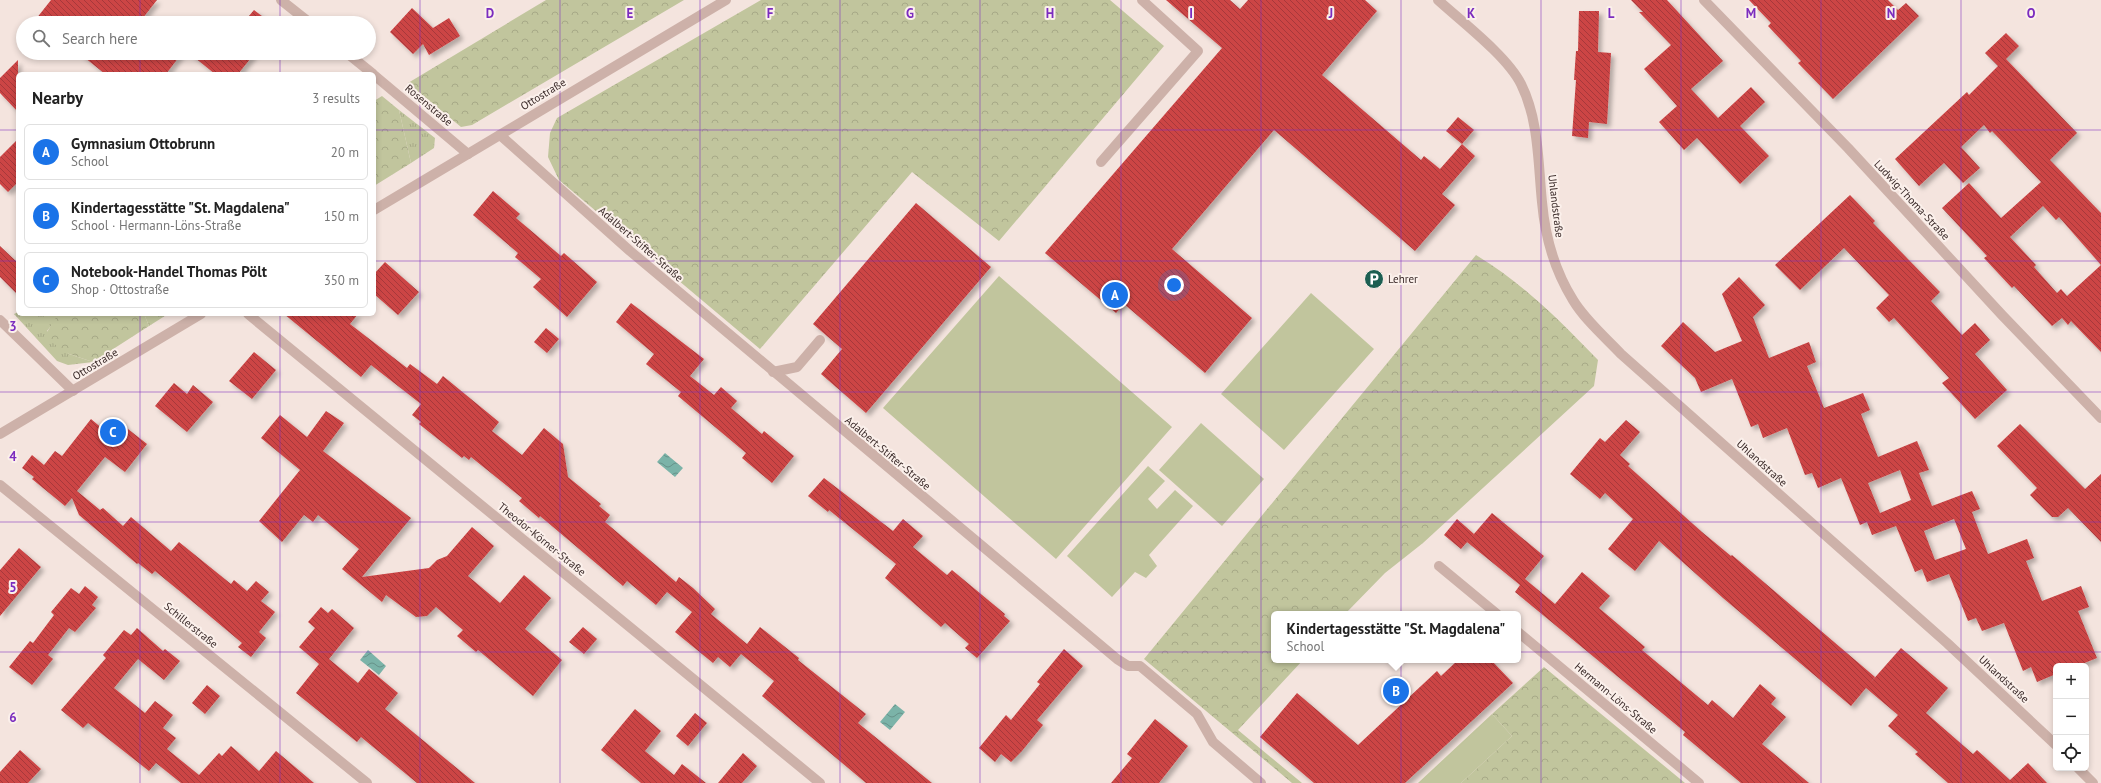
<!DOCTYPE html>
<meta charset="utf-8">
<style>
body{margin:0;font-family:"PT Sans",sans-serif;background:#f2f2f2;color:#222}
.controls{position:absolute;right:12px;bottom:12px;display:grid;overflow:hidden;border-radius:6px;box-shadow:0 2px 6px #0003}
.controls button{width:36px;height:36px;display:grid;place-items:center;padding:0;border:0;border-bottom:1px solid #e0e0e0;background:#fff;color:#222;font:20px sans-serif}
.you{position:absolute;left:1174px;top:285px;width:14px;height:14px;margin:-10px;border:3px solid #fff;border-radius:50%;background:#1a73e8;box-shadow:0 0 0 6px #1a73e833}
.badge{display:grid;place-items:center;width:26px;height:26px;border-radius:50%;background:#1a73e8;color:#fff;font-size:13px;font-weight:700}
.pin{position:absolute;translate:-50% -50%;border:2px solid #fff;box-shadow:0 1px 4px #0006}
.popup{position:absolute;left:1271px;top:611px;width:250px;height:52px;box-sizing:border-box;display:grid;place-content:center;border-radius:6px;background:#fff;filter:drop-shadow(0 1px 3px #0005);font-size:13px;white-space:nowrap;color:#767676}
.popup b{font-size:15px;color:#222}
.popup::after{content:'';position:absolute;left:50%;top:100%;margin-left:-8px;border:8px solid transparent;border-top-color:#fff}
.list{margin:0;padding:0;list-style:none}
h2{display:flex;justify-content:space-between;align-items:center;height:52px;margin:0;padding:0 16px;font-size:17px}
h2 small{font-size:13px;font-weight:400;color:#767676}
.list li{display:grid;grid-template-columns:26px 1fr auto;gap:12px;align-items:center;box-sizing:border-box;height:56px;margin:0 8px 8px;padding:0 8px;border:1px solid #e0e0e0;border-radius:6px}
.list b{display:block;font-size:15px;white-space:nowrap}
.list p{margin:0;font-size:13px;white-space:nowrap;color:#767676}
.list em{font-size:13px;font-style:normal;color:#767676}
.icon{flex:none;width:22px;height:22px;fill:none;stroke:currentColor;stroke-width:2;stroke-linecap:round;stroke-linejoin:round}
.map{position:relative;flex:none;width:2101px;height:783px;overflow:hidden}
.search{position:absolute;background:#fff;box-shadow:0 2px 6px #0003;left:16px;top:16px;width:360px;height:44px;display:flex;align-items:center;gap:10px;box-sizing:border-box;padding:0 14px;border-radius:22px;color:#767676;font-size:15px}
.panel{position:absolute;background:#fff;box-shadow:0 2px 6px #0003;left:16px;top:72px;width:360px;height:244px;border-radius:6px}
.map>svg:first-child{display:block}
.grass{fill:url(#grass-tufts)}
.forest{fill:url(#forest-crowns)}
.pitch{fill:#c1c59d}
.water{fill:url(#water-waves)}
.building{fill:url(#building-back-hatch);fill-rule:evenodd;filter:url(#shadow)}
.lines{fill:none;stroke-linecap:round;stroke-linejoin:round}
.service{stroke:#cdb1a9;stroke-width:10}
.minor{stroke:#cdb1a9;stroke-width:10}
.tertiary{stroke:#cdb1a9;stroke-width:10}
.grid{fill:none;stroke:#7b2cbf;stroke-width:1;stroke-opacity:0.55}
.labels{text-anchor:middle;stroke-width:4;stroke-linejoin:round;paint-order:stroke}
.street-label{font-size:11px;fill:#3a2a29;stroke:#fbf0eb}
.poi-label{font-size:11px;fill:#3a2a29;stroke:#fbf0eb;text-anchor:start}
.grid-label{font-size:13px;text-anchor:middle;font-weight:bold;fill:#7b2cbf;stroke:#fbf0eb;stroke-width:4;stroke-linejoin:round;paint-order:stroke}
</style>
<div class="map">
<svg width="2101" height="783" viewBox="0 0 2101 783">
<defs>
<pattern id="grass-tufts" width="24" height="20" patternUnits="userSpaceOnUse"><rect width="24" height="20" fill="#c1c59d"/><path d="M3 7l-1-3M5 7V3M7 7l1-3M15 17l-1-3M17 17v-4M19 17l1-3" fill="none" stroke="#a7a987"/></pattern>
<pattern id="forest-crowns" width="20" height="18" patternUnits="userSpaceOnUse"><rect width="20" height="18" fill="#c1c59d"/><path d="M2 6a3 3 0 1 1 6 0M12 15a3 3 0 1 1 6 0" fill="none" stroke="#a7a987"/></pattern>
<pattern id="water-waves" width="16" height="10" patternUnits="userSpaceOnUse"><rect width="16" height="10" fill="#7bb3a8"/><path d="M0 5q4-4 8 0t8 0" fill="none" stroke="#669289"/></pattern>
<pattern id="building-back-hatch" width="6" height="6" patternUnits="userSpaceOnUse"><rect width="6" height="6" fill="#cc4445"/><path d="M-1 5l2 2M0 0l6 6M5-1l2 2" fill="none" stroke="#a7393a"/></pattern>
<filter id="shadow"><feDropShadow dx="3.5" dy="3.5" stdDeviation="2" flood-color="#0004"/></filter>
</defs>
<rect width="100%" height="100%" fill="#f4e4de"/>
<path class="grass" d="M399,110L435,138L434,148L411,163Z
M18,312V314H58L55,321L47,331L69,354L93,362L68,365L57,361L14,314Z
M144,314H168L149,326Z"/>
<path class="forest" d="M546,0H684L472,125L461,127L408,83Z
M761,0H1110L1164,46L999,241L912,172L760,349L559,180L548,157L550,133L557,118Z
M382,96L399,110L411,163L374,186V101Z
M1476,255C1524,284 1559,320 1598,360L1594,386L1423,543L1385,573L1345,614H1274V660H1303L1238,730L1302,783H1292L1144,659Z
M58,314H144L149,326L93,362L69,354L44,337Z
M1544,667L1685,783H1461L1512,736L1492,714Z"/>
<path class="pitch" d="M999,276L1172,427L1056,559L883,408Z
M1311,293L1374,349L1284,450L1221,394Z
M1201,423L1264,479L1222,526L1159,470Z
M1148,466L1165,481L1148,499L1157,509L1175,490L1193,506L1149,555L1157,566L1146,578L1135,572L1112,597L1067,556Z
M1492,714L1512,736L1461,783H1418Z"/>
<path class="water" d="M665,453L683,468L675,477L657,462Z
M368,650L386,666L379,675L360,660Z
M895,704L905,712L890,730L880,722Z"/>
<path class="building" d="M51,0H157L139,23H41L36,19Z
M1166,0H1230L1240,9L1248,0H1365L1377,11L1322,75L1421,160L1424,156L1440,169L1462,144L1475,156L1442,194L1455,205L1415,251L1274,130L1172,249L1252,318L1205,373L1124,304L1116,313L1045,253L1222,48Z
M1631,0H1667L1723,61L1691,89L1718,118L1751,87L1765,102L1740,126L1769,156L1740,184L1697,138L1684,150L1659,122L1677,106L1644,69L1671,45L1639,12H1643Z
M1749,0H1888L1898,10L1906,3L1919,16L1833,99L1798,63L1801,61L1768,26L1771,23Z
M412,8L433,28L449,18L460,36L429,55L423,44L413,54L390,32Z
M254,10L271,23H243Z
M1579,11H1599L1598,52L1611,53L1607,124L1589,122L1588,138L1572,136L1576,80H1574L1576,51H1578Z
M2006,33L2019,46L2006,59L2077,133L2050,160L2101,213V352L2071,321L2068,325L2062,318L2052,326L2014,286L2012,288L1984,258L1987,256L1942,208L1969,183L2001,218L2041,182L1992,131L1990,133L1984,125L1961,147L1980,168L1963,183L1944,163L1919,186L1895,159L1967,92L1969,95L1998,66L1985,53ZM2043,206L2056,220L2059,217L2101,265L2067,296L2061,289L2057,293L2034,267L2036,265L2010,237Z
M79,53H182L166,74H105Z
M189,53H255L238,74H215Z
M18,60V112L0,93V78Z
M1458,117L1474,130L1462,144L1446,131Z
M18,139V182L8,192L0,184V157Z
M493,191L520,214L516,218L561,256L564,253L597,282L567,317L533,287L541,279L515,257L518,253L473,215Z
M1850,195L1875,221L1873,223L1940,292L1931,301L1962,335L1975,323L1990,340L1975,354L2007,390L1975,419L1942,383L1949,378L1894,318L1889,322L1876,308L1889,295L1844,248L1800,290L1775,265Z
M916,203L991,267L866,413L821,374L842,349L813,324Z
M0,246L18,263V295L0,277Z
M385,262L419,292L398,315L374,294V274Z
M1739,277L1765,305L1753,317L1769,358L1809,342L1816,362L1807,366L1824,408L1863,393L1870,410L1861,414L1878,457L1917,441L1929,470L1919,473L1932,506L1972,491L1980,509L1972,512L1988,554L2027,539L2034,558L2026,561L2042,601L2081,586L2089,607L2078,611L2097,658L2077,666H2056V674L2037,682L2031,667L2023,671L2004,623L1982,631L1976,618L1968,621L1949,574L1927,582L1922,569L1915,572L1896,526L1872,535L1867,522L1860,525L1841,478L1818,488L1812,473L1805,475L1787,428L1763,438L1758,424L1751,427L1732,379L1701,392L1695,378L1661,346L1683,322L1715,352L1742,341L1722,294ZM1900,470L1911,500L1880,513L1868,483ZM1954,519L1966,549L1935,560L1924,531Z
M631,303L704,359L690,376L714,395L721,387L737,401L731,408L762,434L764,431L794,456L772,483L742,458L746,453L678,396L681,392L646,364L654,354L616,322Z
M284,314H358L350,324L407,368L410,364L437,384L443,376L499,422L492,431L522,455L544,428L563,444L568,477L601,504L599,506L610,515L605,522L676,582L679,577L693,588L715,609L711,614L747,644L760,627L799,658L798,660L866,714L858,723L932,783H866L762,696L774,681L741,654L730,667L718,657L713,663L675,632L692,612L667,592L656,605L627,581L623,586L540,516L539,518L519,501L522,498L471,457L469,460L464,456L462,458L419,424L421,422L412,415L421,404L371,365L361,377Z
M546,328L559,339L547,353L534,342Z
M254,352L276,370L252,399L229,381Z
M174,383L187,394L193,385L213,402L187,432L155,406Z
M326,411L344,423L323,451L411,518L362,577L429,568L437,560L447,556L472,527L494,546L468,576L500,603L524,575L551,598L525,629L562,660L533,696L478,650L476,652L457,636L463,630L436,607L427,616L416,617L386,595L382,602L342,569L359,549L318,515L313,522L304,515L282,542L259,521L300,470L261,438L280,415L307,437Z
M114,418L147,444L125,472L105,457L77,491L100,510L103,508L123,526L131,517L171,551L179,542L231,584L234,580L247,591L256,581L269,592L261,601L275,612L259,632L266,638L251,657L238,647L242,643L199,607L155,571L152,574L138,563L137,564L79,515L72,498L65,506L32,479L34,477L22,468L32,455L44,465L55,451L62,456L91,419L104,430Z
M1626,420L1640,432L1620,455L1630,464L1628,466L1702,532L1731,556L1732,555L1875,677L1870,683L1901,648L1948,688L1926,713L1973,754L1977,750L2010,780L2028,763L2047,783H1948L1915,754L1918,752L1888,726L1898,715L1866,688L1851,706L1723,598L1659,541L1635,571L1608,549L1633,519L1605,493L1600,499L1570,474L1600,438L1605,442Z
M2020,424L2085,489L2101,474V542L2068,508L2058,517H2052L2030,495L2037,488L1997,446Z
M824,478L893,531L903,519L923,536L913,547L947,575L952,570L1005,614L1004,616L1010,621L977,658L965,648L969,644L945,623L941,627L885,578L896,564L829,510L828,512L808,496Z
M1492,513L1544,556L1525,579L1555,604L1582,572L1610,596L1599,608L1645,647L1642,650L1708,705L1712,700L1733,718L1760,684L1776,698L1771,704L1786,717L1762,744L1809,783H1741L1683,735L1685,732L1515,592L1520,585L1467,542Z
M1457,519L1474,534L1461,549L1444,535Z
M19,548L41,567L0,616V570Z
M85,586L98,597L92,605L96,608L75,632L69,628L48,655L53,659L32,685L9,667L30,641L33,643L54,615L51,612L71,588L79,594Z
M321,607L328,613L332,609L354,628L329,659L358,683L369,669L398,693L385,709L475,783H417L361,737L357,742L296,693L319,664L299,647L315,628L308,622Z
M583,627L597,639L584,654L569,642Z
M137,628L163,651L165,649L180,661L164,680L138,659L114,688L145,713L155,701L173,715L163,728L176,738L167,749L199,775L219,753L222,756L231,746L259,771L276,751L314,783H181L156,763L149,771L88,723L83,728L61,710L106,658L103,655L124,630L131,635Z
M1064,649L1083,666L1037,720L1043,725L1022,751L1011,762L1001,754L995,762L979,748L1006,715L1011,720L1040,684L1037,682Z
M1458,660H1491L1513,683L1405,783H1314L1260,737L1297,693L1358,745L1437,671L1441,676Z
M207,685L220,696L205,714L192,703Z
M635,709L661,731L645,751L674,775L682,764L706,783H641L601,750Z
M695,713L707,723L688,746L676,736Z
M1155,719L1188,746L1159,783H1111L1132,758L1127,754Z
M20,750L41,769L28,783H0V772Z
M743,753L757,766L742,783H718Z"/>
<g class="lines">
<path class="service" d="M1101,162L1198,51L1142,0
M773,372L797,367L820,340"/>
<path class="minor" d="M281,0L310,23
M1438,0C1461,21 1507,56 1521,84C1539,120 1538,163 1542,202C1545,236 1555,271 1573,300C1585,320 1605,337 1621,354L1947,643L2056,745
M1704,0L1848,148L2002,315L2101,418
M347,53L373,74
M374,75L468,154
M500,135L630,251L1117,659L1128,666H1140L1197,714L1213,742L1261,783
M248,314L820,783
M0,320L73,391
M0,485L367,783
M1439,566L1497,614
M1518,632L1699,783
M2078,768L2093,783"/>
<path class="tertiary" d="M374,210L726,0
M0,434L201,314"/>
</g>
<path class="grid" d="M140,0V23M280,0V23M420,0V783M560,0V783M700,0V783M840,0V783M980,0V783M1121,0V783M1261,0V783M1401,0V783M1541,0V783M1681,0V783M1821,0V783M1961,0V783M140,53V74M280,53V74M0,130H18M374,130H2101M0,261H18M374,261H2101M140,314V783M280,314V783M0,392H2101M0,522H2101M0,652H2101"/>
<defs>
<g id="parking-disc" transform="scale(1)"><circle r="9.5" fill="#1c5f52" stroke="#fbf0eb"/><path d="M-3.5-5.5H1a3.5 3.5 0 0 1 0 7H-1V5.5H-3.5ZM-1-3.4V-.6H.8a1.4 1.4 0 0 0 0-2.8Z" fill="#fff"/></g>
</defs>
<g fill-rule="evenodd">
<use href="#parking-disc" x="1374" y="279"/>
</g>
<g class="labels">
<g class="street-label">
<text transform="translate(543 94) rotate(-31)" y="4">Ottostraße</text>
<text transform="translate(429 105) rotate(40)" y="4">Rosenstraße</text>
<text transform="translate(1912 200) rotate(47)" y="4">Ludwig-Thoma-Straße</text>
<text transform="translate(1556 206) rotate(83)" y="4">Uhlandstraße</text>
<text transform="translate(641 244) rotate(41)" y="4">Adalbert-Stifter-Straße</text>
<text transform="translate(95 364) rotate(-31)" y="4">Ottostraße</text>
<text transform="translate(888 453) rotate(40)" y="4">Adalbert-Stifter-Straße</text>
<text transform="translate(1762 463) rotate(42)" y="4">Uhlandstraße</text>
<text transform="translate(542 539) rotate(39)" y="4">Theodor-Körner-Straße</text>
<text transform="translate(191 625) rotate(39)" y="4">Schillerstraße</text>
<text transform="translate(2004 679) rotate(43)" y="4">Uhlandstraße</text>
<text transform="translate(1616 698) rotate(40)" y="4">Hermann-Löns-Straße</text>
</g>
<g class="poi-label">
<text x="1388" y="283">Lehrer</text>
</g>
</g>
<g class="grid-label">
<text x="490" y="18">D</text>
<text x="630" y="18">E</text>
<text x="770" y="18">F</text>
<text x="910" y="18">G</text>
<text x="1050" y="18">H</text>
<text x="1191" y="18">I</text>
<text x="1331" y="18">J</text>
<text x="1471" y="18">K</text>
<text x="1611" y="18">L</text>
<text x="1751" y="18">M</text>
<text x="1891" y="18">N</text>
<text x="2031" y="18">O</text>
<text x="13" y="331">3</text>
<text x="13" y="461">4</text>
<text x="13" y="592">5</text>
<text x="13" y="722">6</text>
</g>
</svg>
<div class="controls">
<button>+</button>
<button>−</button>
<button><svg class="icon" aria-label="locate" viewBox="0 0 24 24"><circle cx="12" cy="12" r="6"/><path d="M12 2v4M12 18v4M2 12h4M18 12h4"/></svg></button>
</div>
<div class="you"></div>
<div class="pin badge" style="left:1115px;top:295px">A</div>
<div class="pin badge" style="left:1396px;top:691px">B</div>
<div class="popup"><b>Kindertagesstätte &quot;St. Magdalena&quot;</b>School</div>
<div class="pin badge" style="left:113px;top:432px">C</div>
<div class="search"><svg class="icon" aria-label="search" viewBox="0 0 24 24"><circle cx="10" cy="10" r="6"/><path d="M15 15l6 6"/></svg>Search here</div>
<section class="panel">
<h2>Nearby<small>3 results</small></h2>
<ul class="list">
<li><span class="badge">A</span><div><b>Gymnasium Ottobrunn</b><p>School</p></div><em>20 m</em></li>
<li><span class="badge">B</span><div><b>Kindertagesstätte &quot;St. Magdalena&quot;</b><p>School · Hermann-Löns-Straße</p></div><em>150 m</em></li>
<li><span class="badge">C</span><div><b>Notebook-Handel Thomas Pölt</b><p>Shop · Ottostraße</p></div><em>350 m</em></li>
</ul>
</section>
</div>
